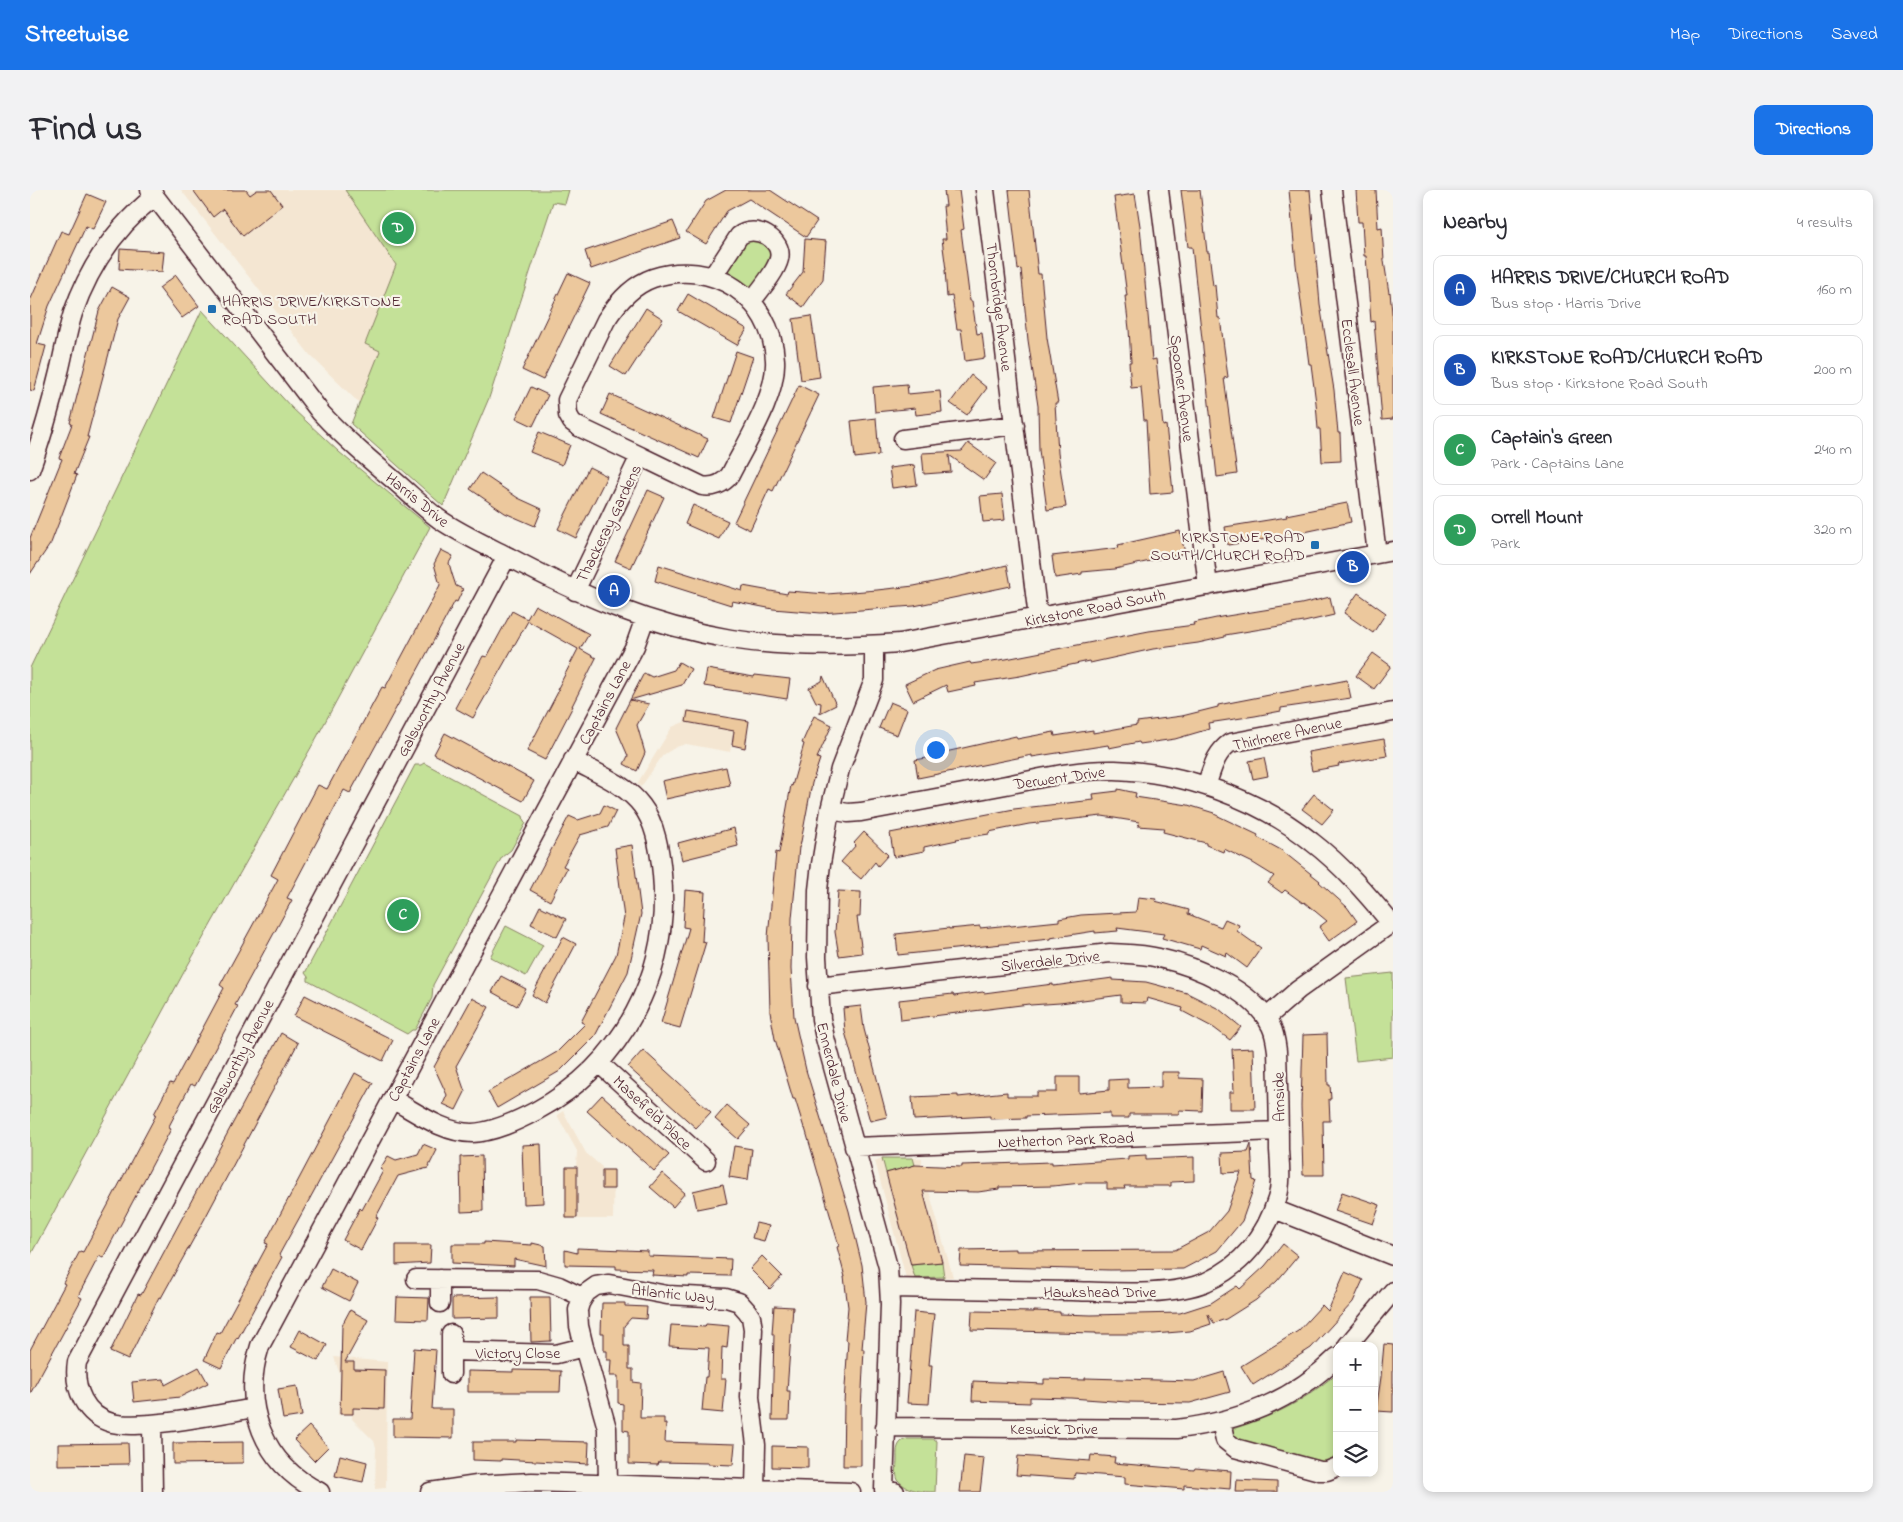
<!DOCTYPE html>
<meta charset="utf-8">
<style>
body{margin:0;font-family:"Indie Flower",sans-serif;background:#f2f2f3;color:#2b2b33}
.controls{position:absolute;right:15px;bottom:15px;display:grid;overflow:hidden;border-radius:10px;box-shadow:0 2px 8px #0003}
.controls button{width:45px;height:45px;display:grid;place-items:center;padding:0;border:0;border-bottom:1px solid #e1e1e2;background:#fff;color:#2b2b33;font:25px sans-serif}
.you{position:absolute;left:905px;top:559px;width:18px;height:18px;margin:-12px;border:4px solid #fff;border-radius:50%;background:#1a73e8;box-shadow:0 0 0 8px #1a73e833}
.badge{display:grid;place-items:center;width:32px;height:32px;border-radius:50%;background:#1a73e8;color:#fff;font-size:16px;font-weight:700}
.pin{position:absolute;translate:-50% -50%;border:2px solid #fff;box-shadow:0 1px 5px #0006}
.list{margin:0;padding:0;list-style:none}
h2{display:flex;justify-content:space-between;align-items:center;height:65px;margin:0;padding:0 20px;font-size:21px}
h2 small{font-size:16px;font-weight:400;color:#7c7c81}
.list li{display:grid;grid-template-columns:32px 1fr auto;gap:15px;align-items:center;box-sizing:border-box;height:70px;margin:0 10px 10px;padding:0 10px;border:1px solid #e1e1e2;border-radius:10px}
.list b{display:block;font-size:19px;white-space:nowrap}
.list p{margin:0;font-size:16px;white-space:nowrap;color:#7c7c81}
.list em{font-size:16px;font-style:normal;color:#7c7c81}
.icon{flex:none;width:28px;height:28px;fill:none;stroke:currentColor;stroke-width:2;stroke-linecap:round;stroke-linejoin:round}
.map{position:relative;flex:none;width:1363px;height:1302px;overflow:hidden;border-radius:10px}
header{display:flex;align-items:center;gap:30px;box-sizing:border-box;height:70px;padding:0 25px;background:#1a73e8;color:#fff}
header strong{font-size:24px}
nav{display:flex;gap:28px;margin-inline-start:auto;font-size:18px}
.intro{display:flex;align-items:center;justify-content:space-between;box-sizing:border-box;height:120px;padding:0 30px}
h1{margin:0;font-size:35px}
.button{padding:12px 22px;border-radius:10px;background:#1a73e8;color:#fff;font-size:18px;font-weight:700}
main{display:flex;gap:30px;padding:0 30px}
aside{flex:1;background:#fff;border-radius:10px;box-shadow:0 2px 8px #0003}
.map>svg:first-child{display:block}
.built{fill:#f4e6d2}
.green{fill:#c4e198;stroke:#878062}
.building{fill:#ecc89d;stroke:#4a1f2b}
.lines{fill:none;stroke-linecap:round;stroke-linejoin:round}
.minor-casing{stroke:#4a1f2b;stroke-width:21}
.minor{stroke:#f7f3e8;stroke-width:18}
.poi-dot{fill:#1f6fb2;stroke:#f7f3e8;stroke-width:2}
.labels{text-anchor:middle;stroke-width:4.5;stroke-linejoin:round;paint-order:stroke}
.poi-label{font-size:16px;fill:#4a1f2b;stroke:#f7f3e8;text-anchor:start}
.street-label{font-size:16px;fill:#4a1f2b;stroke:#f7f3e8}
</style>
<header>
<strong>Streetwise</strong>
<nav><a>Map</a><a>Directions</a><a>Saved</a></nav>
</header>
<div class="intro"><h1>Find us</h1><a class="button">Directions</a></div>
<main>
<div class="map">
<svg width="1363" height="1302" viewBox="0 0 1363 1302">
<rect width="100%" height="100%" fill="#f7f3e8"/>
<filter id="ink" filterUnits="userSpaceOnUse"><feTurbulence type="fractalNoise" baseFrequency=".02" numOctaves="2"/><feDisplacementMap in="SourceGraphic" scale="10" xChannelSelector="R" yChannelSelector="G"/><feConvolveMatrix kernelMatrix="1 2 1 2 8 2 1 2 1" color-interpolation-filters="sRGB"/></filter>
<g filter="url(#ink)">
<path class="built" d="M151,0H315L366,75L379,89L330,214L280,165Z
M656,520L706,529L700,562L656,554L646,557L633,565L611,597L607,594L642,537L654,532Z
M533,921L556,963L572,977V979H584L583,1029H535V979L546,978L547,961L527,925Z
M852,968H892V976L923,1087L876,1088L845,971Z
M304,1167L357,1172L356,1298L345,1299L346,1257L344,1251L322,1229V1225H308L310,1185Z"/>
<path class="green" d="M315,0H539L535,14L523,12L459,208L413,316L321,234L350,161L335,154L366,75Z
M723,47L740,57L742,70L723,96C713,98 702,89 696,81L712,52Z
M172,120L262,218L309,262L400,337L287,547L154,782L0,1066V478Z
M394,573L493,626L494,631L496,633L481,660L472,667L403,795L402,808L385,840H382L377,844L278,791V787L275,783L385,575H391Z
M476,736L513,755L496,786L460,767Z
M1363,783V867L1326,871L1316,788Z
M852,968H883L885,975L856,983Z
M912,1072L914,1087L885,1088L881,1075Z
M1307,1183V1270L1291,1273L1207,1254L1199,1240C1244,1226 1270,1214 1307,1183Z
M877,1249H904L907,1251L905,1302C894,1302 875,1301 868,1290C865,1284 867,1276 867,1270C867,1262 866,1256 872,1251Z"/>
<path class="building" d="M163,0H216L220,5L227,0H241L252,15L213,46L193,19L183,27Z
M696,0H740L787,31L776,47L719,9L697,21L676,54L656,42L676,11Z
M914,0H929L934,39L931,40L940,111H942L947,144L952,143L955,168L935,171L931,139H927L922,106L917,107L915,80H916L912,49H916L913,16H916Z
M979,0H999L1008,84H1011L1017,148L1028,213H1025L1028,263L1036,317L1017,320L1009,260L1008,216L998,150L991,79L988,80Z
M1151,0H1170L1177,62H1179L1183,96L1185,95L1188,128H1190L1198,187L1194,188L1207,284L1187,287L1162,57H1158Z
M1259,0H1280L1290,114L1304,200L1308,243H1310L1311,271L1292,272L1290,239H1288L1286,213L1281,174H1279L1266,74Z
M1326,0H1346L1348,38L1352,37L1354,71L1359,103L1360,102L1363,133V229L1352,230L1344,131L1341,132L1336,66H1334L1332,32H1328Z
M57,4L76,12L63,39L56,36L19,116L7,154L16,156L4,201L0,200V111L31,41L39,44Z
M1105,4L1110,36L1122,170L1126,169L1133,236L1136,235L1143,302L1120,304L1116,230H1114L1111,197L1101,198L1099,172H1101L1099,139L1095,106H1097L1084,7Z
M643,31L650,48L561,79L555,61Z
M775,49L796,51L793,89L773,117L756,104L773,82Z
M90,59L134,62L132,82L89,79Z
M538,83L560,93L513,190L492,180Z
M146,85L169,116L152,128L129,98Z
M82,97L100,107L88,129L57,247H59L44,284L47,285L21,353L0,384V348L32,269L29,268L42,234L40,233L69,121Z
M658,104L717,139L707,155L648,121Z
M616,118L633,129L596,186L580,176Z
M781,126L790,187L771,190L763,129Z
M706,161L723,167L701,233L684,228Z
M941,185L957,198L937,225L920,213Z
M877,194L878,204L910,201L912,222L886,225L885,218L845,222L843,197Z
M769,195L789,205L743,301L739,299L720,340L704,332Z
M501,197L518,205L503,236L486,228Z
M580,204L678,249L669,268L571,224Z
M846,228L849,265L825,268L821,231Z
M509,242L540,255L532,275L500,262Z
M938,253L966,273L954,290L919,265L921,282L894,284L892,263L932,261Z
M884,275L887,295L862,298L859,278Z
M559,277L577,286L546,348L528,339Z
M451,283L488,308L512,319L505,336L475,323L440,299Z
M618,300L634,307L601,378L585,371Z
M972,304L975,330L953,332L950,306Z
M1317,313L1321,332L1256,346L1198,355L1195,337L1257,327L1256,325Z
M663,315L698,331L689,349L655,334Z
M1150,341L1155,363L1085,379L1052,382V384L1025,388L1022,366L1089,358L1088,355Z
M411,360L423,366L419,373L422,384L426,396L433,399L427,412L425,411L378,498H377L320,603L314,600L257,708L262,710L205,815L208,816L165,896L161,894L138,938L141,939L73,1068L69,1066L48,1106L52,1108L0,1204V1160L35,1094L33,1093L50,1061L53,1062L126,925L124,924L140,893L143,894L194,798L190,795L248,689L241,685L288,595L297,599L352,497L355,498L410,395L404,374Z
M629,375L712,401L713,396L757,404L758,401L797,404L847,400L884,396L918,389L977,375L981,396L884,416L791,423L743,419L702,411L701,415L625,391Z
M1328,403L1356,423L1343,443L1314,423Z
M1300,407L1304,425L1274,432L1195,445V447L1168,453L1123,459L1060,473L1059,471L990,486L945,493L946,496L918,502L916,495L883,511L875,494L905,480L940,472L941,474L976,469L1119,441L1164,435L1163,433L1191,427L1271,414Z
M505,415L559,444L550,459L566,468L542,516H543L515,570L497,561L529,500H527L548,459L498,431L443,528L425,518L453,466L457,467L482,421L497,429Z
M1343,463L1361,476L1344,499L1326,486Z
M649,472L661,479L652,495L600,510L614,483L622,487L644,480Z
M677,479L724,487L725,485L760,489L757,509L674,496Z
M793,486L806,515L790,523L791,513L786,512L779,498L792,491Z
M1317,490L1321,508L1251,518V521L1225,526L1178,533L1179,539L1145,549L1110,554L1109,552L1079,558L1078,555L1002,567V565L888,588L885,570L914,565L911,563L986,546L987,549L1024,542L1025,546L1063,540V543L1107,535V532L1152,526L1188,517V515Z
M600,510L619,514L607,535L615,563L607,581L594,574L598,566L586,538Z
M860,512L877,519L867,545L849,538Z
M658,521L719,531L715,558L702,555L704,541L656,532Z
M784,526L802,535L787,568L790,569L782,593L770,657H769L762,728L761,779L764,827L776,880L819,1021L832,1075L836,1112L832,1159H834L831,1220V1276H813L814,1213L818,1151L815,1150L818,1117L814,1087H815L807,1057L809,1056L775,938H774L765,909H763L745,849L740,822L738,747L746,662L749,663L761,595L762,596L774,554L772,553Z
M415,543L504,591L493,611L404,564Z
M1354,549L1357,566L1308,574L1309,576L1282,581L1278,562Z
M1234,568L1238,586L1223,589L1219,571Z
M696,577L700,595L636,609L632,591Z
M1088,599L1106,603L1105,607L1158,615L1184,623V624L1228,645L1227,647L1251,660L1290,691L1289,692L1317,717L1327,731L1299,751L1289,737L1297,731L1274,712L1273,713L1255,700L1252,703L1238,693L1244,686L1223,673L1194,659L1193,662L1176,655V653L1133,642L1134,638L1108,636L1109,632L1072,626L999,634L959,642V644L926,649L927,650L894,657V661L864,667L860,643L984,619L1064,610L1063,604L1088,601Z
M1284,604L1304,620L1292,634L1272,619Z
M574,615L586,621L578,637L550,645L533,676L537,678L520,711L500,700L539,626L548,630L570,623Z
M704,638L708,656L652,670L648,653Z
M834,642L858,665L848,676L845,672L831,689L811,672L826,655L824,653Z
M602,655L611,724L598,782L565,846L530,881L467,918L458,902L527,862L555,834L551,832L586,765L594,728L585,658Z
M655,700L675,702L672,751L676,752L650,838L631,833L659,738L653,737Z
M808,701L831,702L830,727H827L832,763L809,766L805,742Z
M1108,707L1126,709L1125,711L1159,720L1158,724L1191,737L1195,729L1209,735L1207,741L1231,758L1217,778L1197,763L1196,766L1171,755L1170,759L1132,748L1134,744L1087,738L1088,741L1065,743V741L1020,748V749L868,765L866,744L919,738V739L950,736V738L980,735L981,736L1029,731V729L1051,725L1106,722Z
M510,716L536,729L527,747L501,734Z
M533,747L546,754L515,813L502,805Z
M471,786L496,799L487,816L462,802Z
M1083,788V790L1116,792L1157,803L1189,819L1211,837L1200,850L1184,838L1152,821L1153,818L1117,808L1116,813L1091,812V805L1030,813L1000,815L999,814L871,830L869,810L923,804L924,806L953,802L954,803L1023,794V796Z
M275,805L363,850L353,871L264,826Z
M442,808L459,817L426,876L435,902L426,920L413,914L417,905L404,877Z
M831,816L834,839L857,927L840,931L815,842L813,818Z
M251,843L268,853L174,1030L131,1108L129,1107L98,1170L80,1162L108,1104L111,1105Z
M1297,844L1298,895H1300L1301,909H1299L1300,931H1293L1294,985H1273L1271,916L1273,845Z
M1223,858L1225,919H1200V902H1204L1202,859Z
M613,860L681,922L666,938L598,877Z
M1131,882H1149V888L1173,889L1172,921L1149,920V924H1099V928H1080V923L996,926V928L960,929V926L884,930L882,907L928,905V907L977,902V906H1007V902H1027V887H1049V903L1079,900V890L1098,889V898L1131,897Z
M325,883L343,893L249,1065L252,1067L208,1148L207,1147L191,1178L174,1170L187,1142L190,1143L238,1054L235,1053Z
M572,905L639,965L624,981L557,921Z
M697,915L720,935L708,949L685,929Z
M393,954L407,960L398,978L368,986L346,1027L348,1028L331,1060L313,1050L330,1018L332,1020L353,981L350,979L358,966L366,970L388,964Z
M511,954L513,1013L494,1014L492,955Z
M1221,954L1223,990L1226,991L1212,1031L1187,1061L1153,1079L1080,1080L930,1076L931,1060L986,1059V1061L1145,1060L1179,1042L1197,1021L1211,982L1193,983L1192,963L1218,962Z
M704,956L722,959L718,990L699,987Z
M1116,965V969L1164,967V991L1141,992V996H1094L1095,999H1077V993H1051L1023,996L969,997V999L948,1002L893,1001L912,1072L881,1075L856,983L885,975L932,977V975L1022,972V974L1098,969V966Z
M452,966L453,1021L431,1022L430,967Z
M536,977H547V1028H536Z
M572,980H584V999H572Z
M632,983L655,1003L643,1017L620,997Z
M693,994L697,1013L667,1019L663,1001Z
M1312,1002L1350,1015L1343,1034L1305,1021Z
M726,1033L739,1036L734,1051L722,1048Z
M454,1052L502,1055V1053L515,1056L516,1076L484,1069V1076L422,1073V1054H454Z
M1253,1054L1268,1066L1247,1091L1226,1110L1196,1129L1184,1133L1178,1124L1181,1134L1160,1141L1124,1144H1066V1143L941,1140L942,1121L1004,1122V1121L1030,1122V1124L1061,1125L1150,1123L1181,1113L1207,1096L1210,1099L1235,1076Z
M366,1055H401L400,1073L366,1075Z
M547,1058L618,1061V1066L701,1069L700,1086L658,1085V1087L622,1085L623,1080L586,1079V1076L535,1075V1060L547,1063Z
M732,1066L752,1086L740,1099L720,1079Z
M301,1079L328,1093L319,1111L292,1097Z
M1315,1082L1333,1090L1323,1112L1281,1158L1223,1195L1211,1176L1268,1141L1292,1115L1298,1121Z
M367,1107L399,1108L398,1130L366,1129Z
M469,1107V1128L422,1129V1108Z
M500,1107H520L521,1151L501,1152Z
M572,1113H595V1116L617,1117L616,1129L601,1128L594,1136V1156H599V1179H603V1192L611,1193L610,1228H634V1234H636L635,1252L705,1254L703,1275L678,1274V1273L629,1272L628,1275L599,1274V1241L593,1240V1214L588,1213V1186H580L581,1170H577V1161H574V1143H571Z
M744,1116L763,1117L757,1201H760L759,1230H742L744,1144H742Z
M320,1120L338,1130L315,1172H324V1179L355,1180L354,1219L323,1218V1224H310L312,1135Z
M884,1122L904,1124L899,1175H902L899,1214L877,1213Z
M676,1134L699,1136L697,1158L692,1157L691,1189H696L693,1223L672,1221L675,1187H677L679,1158L639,1156L641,1135L675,1137Z
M270,1140L297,1155L288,1171L261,1157Z
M1354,1154L1363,1155V1222L1346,1221L1351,1187Z
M384,1158L406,1160L402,1219H423V1248L363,1247V1229H380Z
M169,1177L178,1193L150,1207L104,1212L102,1192L134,1189L135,1195Z
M483,1180L531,1181L530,1202H438V1181L483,1182Z
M1194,1182L1200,1202L1160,1213L1097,1212L1041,1208L1000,1207V1213L942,1211L943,1191L1014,1194V1189L1055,1190V1188L1164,1191Z
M267,1196L272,1226L253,1229L248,1199Z
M279,1236L298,1257L284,1271L264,1250Z
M486,1250L559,1252L558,1274L471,1269V1271L443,1270V1252H486Z
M213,1252V1273L143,1274V1253Z
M98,1253L99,1274L28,1275V1254Z
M742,1256L778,1257V1278L742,1277Z
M310,1265L337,1272L333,1292L305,1286Z
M1061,1265L1085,1267L1084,1273L1164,1280L1165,1278L1201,1281L1200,1299L1154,1295V1299L1095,1294V1287L1045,1283L1044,1289L986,1285L988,1266L1060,1271Z
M934,1266L954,1268L950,1302H930Z
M1206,1290L1247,1292V1302H1205Z"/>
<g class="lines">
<g class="minor-casing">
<path id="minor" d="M120,0L291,223C314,248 340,270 366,292C380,304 394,318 409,329C431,344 455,355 479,367C550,405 620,436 701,449C757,458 813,457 870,453L1363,361
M955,0L1008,428
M1129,0L1178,396
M1302,0L1347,364
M683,86L709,46C725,33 754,50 749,69C746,82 730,100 721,112
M873,249L985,235
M0,280C12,248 21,215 29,182C34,162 37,142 43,123C59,77 87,36 125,6
M545,401L610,266L672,296C683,298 693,294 700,285C716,253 747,206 745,170C742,107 682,68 623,88C603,95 587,113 576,130L537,210L538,225L542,232L549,237L610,266
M844,455V490L810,579L800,620L791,674L788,700L787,767L791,829L795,848L858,1077L860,1114L854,1300L865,1302
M1176,596C1182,580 1185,563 1200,553L1363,522
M800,620L818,623L831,622C879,613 928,604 976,595C1012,588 1048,579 1085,580C1153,582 1229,609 1282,652C1312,675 1337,704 1361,733
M788,796L1080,763C1096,764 1113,764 1129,768C1166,776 1223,800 1241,836C1245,844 1246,853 1247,861C1248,894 1249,927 1249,960C1250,976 1252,993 1247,1009C1236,1046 1212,1076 1176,1092C1140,1107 1080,1102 1041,1101C981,1100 920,1099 860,1098
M1236,828L1268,800L1363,732
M569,873L676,971
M362,909C386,922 413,943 442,943C464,942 487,931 506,921C593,874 641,783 632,684C630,662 626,634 612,616C596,594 566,583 543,570
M824,957L1249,941
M1244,1019L1363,1066
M386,1089L508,1090L529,1096L552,1107
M410,1089V1113
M1317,1156L1363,1101
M421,1161L526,1164L554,1157
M421,1184V1144
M224,1218C190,1224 156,1231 121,1234C108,1235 95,1236 82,1233C55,1226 43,1198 47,1172L477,366
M1191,1231L1195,1250L1205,1258L1290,1281H1297L1307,1277
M122,1234L123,1302
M855,1237L1147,1239C1210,1231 1261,1212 1307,1167
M578,1294L577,1238L554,1157L549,1136L548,1120L550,1113L556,1103L566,1096L579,1094L637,1105L696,1108L709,1112L717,1121L721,1127L723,1139L720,1207L726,1255L725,1298
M290,1302C233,1274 211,1215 230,1156L605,456L615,428
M400,1302L447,1295L502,1292L821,1302"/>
</g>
<use href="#minor" class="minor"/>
</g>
</g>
<g class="poi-dot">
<rect x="177" y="114" width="10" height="10" rx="2.5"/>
<rect x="1280" y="350" width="10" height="10" rx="2.5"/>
</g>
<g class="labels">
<g class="poi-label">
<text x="192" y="116">HARRIS DRIVE/KIRKSTONE<tspan x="192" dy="18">ROAD SOUTH</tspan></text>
<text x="1275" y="352" text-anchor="end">KIRKSTONE ROAD<tspan x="1275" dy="18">SOUTH/CHURCH ROAD</tspan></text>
</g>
<g class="street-label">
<text transform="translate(970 117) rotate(83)" y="6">Thornbridge Avenue</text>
<text transform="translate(1324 182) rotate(83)" y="6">Ecclesall Avenue</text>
<text transform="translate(1153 198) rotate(83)" y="6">Spooner Avenue</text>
<text transform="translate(388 309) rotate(39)" y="6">Harris Drive</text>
<text transform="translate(578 333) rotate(-64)" y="6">Thackeray Gardens</text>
<text transform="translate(1065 417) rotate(-11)" y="6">Kirkstone Road South</text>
<text transform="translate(400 509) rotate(-62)" y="6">Galsworthy Avenue</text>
<text transform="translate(574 512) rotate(-62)" y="6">Captains Lane</text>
<text transform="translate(1257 543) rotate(-12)" y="6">Thirlmere Avenue</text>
<text transform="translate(1029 587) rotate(-8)" y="6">Derwent Drive</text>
<text transform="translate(1020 770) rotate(-6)" y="6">Silverdale Drive</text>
<text transform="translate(209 866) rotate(-62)" y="6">Galsworthy Avenue</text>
<text transform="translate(383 869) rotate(-62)" y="6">Captains Lane</text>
<text transform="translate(805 882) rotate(76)" y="6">Ennerdale Drive</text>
<text transform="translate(1248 907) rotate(-91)" y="6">Arnside</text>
<text transform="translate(623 922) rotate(43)" y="6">Masefield Place</text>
<text transform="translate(1036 949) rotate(-2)" y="6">Netherton Park Road</text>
<text x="1070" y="1107">Hawkshead Drive</text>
<text transform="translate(643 1103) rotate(6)" y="6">Atlantic Way</text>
<text x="488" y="1168">Victory Close</text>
<text x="1024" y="1244">Keswick Drive</text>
</g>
</g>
</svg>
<div class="controls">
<button>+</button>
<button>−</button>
<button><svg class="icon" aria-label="layers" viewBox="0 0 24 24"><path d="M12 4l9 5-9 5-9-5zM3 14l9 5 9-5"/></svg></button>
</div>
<div class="you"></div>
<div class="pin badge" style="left:584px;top:401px;background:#1a4fb4">A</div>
<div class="pin badge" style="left:1323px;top:377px;background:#1a4fb4">B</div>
<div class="pin badge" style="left:373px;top:725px;background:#2e9e5b">C</div>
<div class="pin badge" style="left:368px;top:38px;background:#2e9e5b">D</div>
</div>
<aside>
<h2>Nearby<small>4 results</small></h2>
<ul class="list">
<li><span class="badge" style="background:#1a4fb4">A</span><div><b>HARRIS DRIVE/CHURCH ROAD</b><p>Bus stop · Harris Drive</p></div><em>160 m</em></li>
<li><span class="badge" style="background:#1a4fb4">B</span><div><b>KIRKSTONE ROAD/CHURCH ROAD</b><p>Bus stop · Kirkstone Road South</p></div><em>200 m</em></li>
<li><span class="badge" style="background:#2e9e5b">C</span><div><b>Captain's Green</b><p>Park · Captains Lane</p></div><em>240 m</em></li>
<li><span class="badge" style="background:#2e9e5b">D</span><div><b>Orrell Mount</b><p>Park</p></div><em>320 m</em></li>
</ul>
</aside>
</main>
